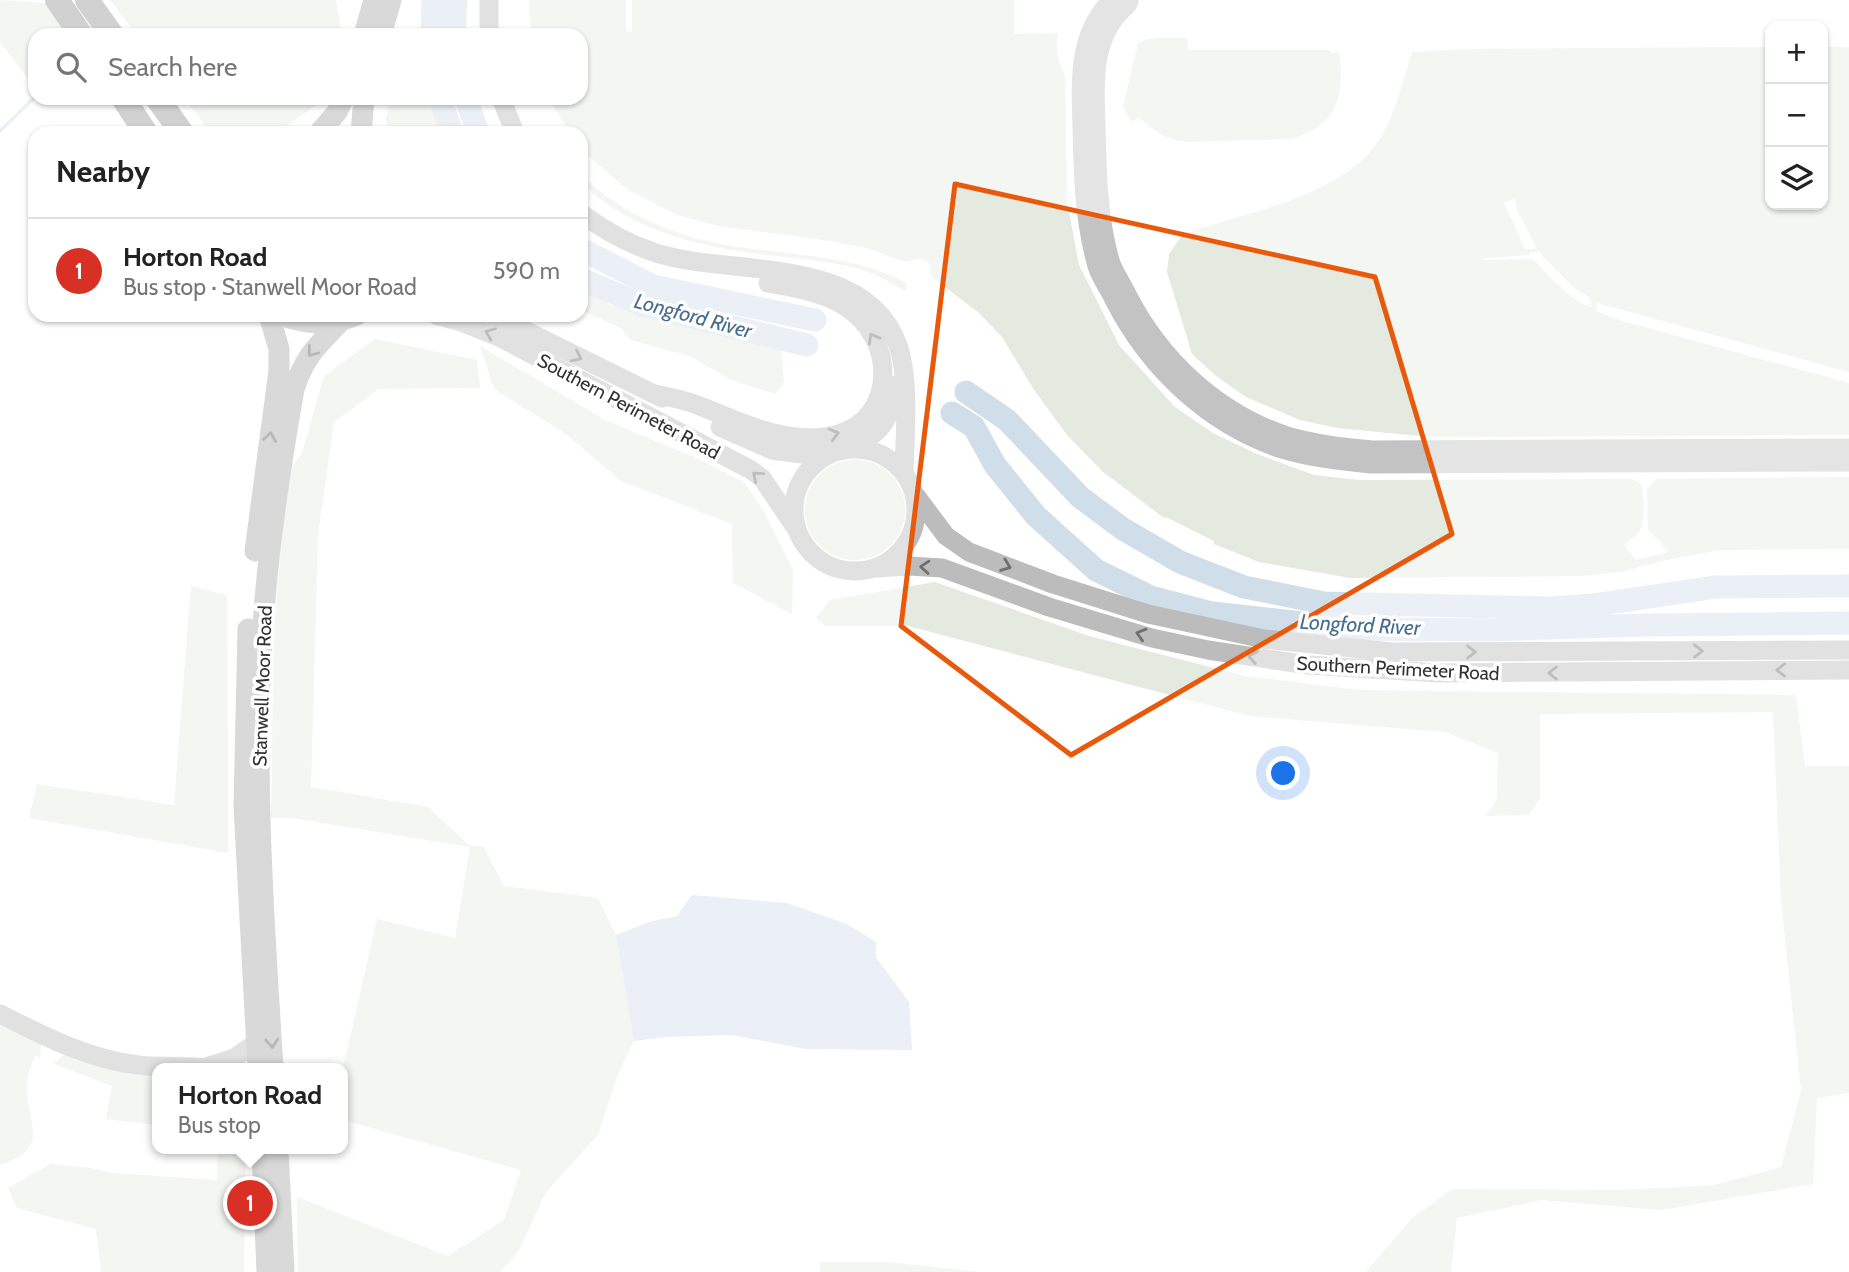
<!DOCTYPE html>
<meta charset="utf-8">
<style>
body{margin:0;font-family:Cabin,sans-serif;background:#f2f2f2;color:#222}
.controls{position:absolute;right:21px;top:21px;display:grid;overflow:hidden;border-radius:14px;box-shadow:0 2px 5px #0004}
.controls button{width:63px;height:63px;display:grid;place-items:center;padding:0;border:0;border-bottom:2px solid #e0e0e0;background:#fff;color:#222;font:35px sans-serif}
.you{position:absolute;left:1284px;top:774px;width:24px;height:24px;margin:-18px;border:5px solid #fff;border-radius:50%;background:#1a73e8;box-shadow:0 0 0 10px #1a73e833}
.badge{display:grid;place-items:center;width:46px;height:46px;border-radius:50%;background:#d93025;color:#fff;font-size:23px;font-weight:700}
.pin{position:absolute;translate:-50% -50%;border:4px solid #fff;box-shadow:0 2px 7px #0006}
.popup{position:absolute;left:152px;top:1063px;width:196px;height:91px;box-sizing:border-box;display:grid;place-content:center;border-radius:14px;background:#fff;filter:drop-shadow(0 2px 5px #0005);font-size:23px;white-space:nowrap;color:#767676}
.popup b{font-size:26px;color:#222}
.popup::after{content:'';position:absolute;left:50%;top:100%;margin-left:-14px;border:14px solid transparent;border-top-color:#fff}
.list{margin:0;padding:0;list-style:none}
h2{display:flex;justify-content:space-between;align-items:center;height:91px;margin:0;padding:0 28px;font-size:30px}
h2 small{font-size:23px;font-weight:400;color:#767676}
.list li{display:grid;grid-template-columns:46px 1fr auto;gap:21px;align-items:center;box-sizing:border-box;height:105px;padding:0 28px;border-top:2px solid #e0e0e0}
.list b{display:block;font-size:26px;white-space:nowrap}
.list p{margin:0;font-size:23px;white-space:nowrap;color:#767676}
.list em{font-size:23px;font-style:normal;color:#767676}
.icon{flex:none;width:38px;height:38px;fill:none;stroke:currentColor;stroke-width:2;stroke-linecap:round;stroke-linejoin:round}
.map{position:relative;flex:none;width:1849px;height:1272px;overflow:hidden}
.search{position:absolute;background:#fff;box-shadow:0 2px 5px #0004;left:28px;top:28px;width:560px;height:77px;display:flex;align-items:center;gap:18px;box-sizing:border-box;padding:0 24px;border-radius:21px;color:#767676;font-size:26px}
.panel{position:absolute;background:#fff;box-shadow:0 2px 5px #0004;left:28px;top:126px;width:560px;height:196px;border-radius:21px}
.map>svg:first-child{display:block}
.green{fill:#e4eadf;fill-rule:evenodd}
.water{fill:#d0deea}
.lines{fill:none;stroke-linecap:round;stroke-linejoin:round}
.stream{stroke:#d0deea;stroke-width:3.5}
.river{stroke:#d0deea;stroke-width:23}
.taxiway{stroke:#c3c3c3;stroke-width:33}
.secondary{stroke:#bcbcbc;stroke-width:19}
.primary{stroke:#aaa;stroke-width:21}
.highway{stroke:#999;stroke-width:24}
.oneway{stroke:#707070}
.oneway2{stroke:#626262}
.marked{fill:none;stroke:#e8590c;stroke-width:5;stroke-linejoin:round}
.labels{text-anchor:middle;stroke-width:7;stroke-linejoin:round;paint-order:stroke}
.street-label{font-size:19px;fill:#323232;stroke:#fff}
.water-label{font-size:21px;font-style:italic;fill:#466d8e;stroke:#fff}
</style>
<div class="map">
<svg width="1849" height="1272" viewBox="0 0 1849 1272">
<rect width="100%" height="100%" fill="#fff"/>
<path class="green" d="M0,0L46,3L66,35H35V85H33L0,42Z
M110,0H336L342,35H137Z
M529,0H626V31L632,32V0H1014V34L1058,33C1055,49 1057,59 1065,75L1067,201L1079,265L1119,345L1175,407L1213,433L1257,454L1314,475L1359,480L1632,479L1641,484C1644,496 1646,518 1640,529C1637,536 1629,540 1624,545L1636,560L1669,552L1648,529L1647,489L1656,479L1849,477V549L1719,550L1666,560L1621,572L1581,576L1350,578L1259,562L1214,544V541L1166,517L1164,518L1103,472L1067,435L1034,390L1002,337L979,313L932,277L930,263L920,258L904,262L867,248L830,241L719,226L677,215L631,191L630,192L584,152L581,148V133H570L549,98H581V35H531Z
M1157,38H1187L1188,50H1329L1333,53L1339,52C1345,96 1337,126 1291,139L1187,142C1166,139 1153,131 1139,117L1132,122L1123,107L1138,43L1144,40Z
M1770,47V205H1823V47H1849V372L1597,303L1596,311L1622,321L1849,383V435L1430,437L1337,428L1300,420L1246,397L1216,376L1192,354L1167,272L1169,254L1180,238L1187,233C1248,212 1339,197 1378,142C1393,122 1404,77 1412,52L1465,49ZM1515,199L1517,210L1537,249H1525L1504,202ZM1530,252H1539L1573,287L1590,298L1591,307C1569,300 1549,276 1533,259L1483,260L1484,258L1529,255Z
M184,98H321L318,104L276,133H211Z
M390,98H433L442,133H388L386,119Z
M581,173C596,191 617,204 637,215C669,232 703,242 739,247C795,256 855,255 906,283L907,292C894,285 882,277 868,272C840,262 809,260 778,256C705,248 637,235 581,183Z
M581,288L611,305L687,325L781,347L784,382L775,394L732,380L689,356L631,340L620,328L581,310Z
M375,339L477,360L480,388L379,389L334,422L318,535L311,787L428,807L470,846H483L504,886L598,898L616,935L634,1041L618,1074L598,1135L546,1192L518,1252L500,1272H298L297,1197L448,1256L504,1220L521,1170L343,1120V1068L377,919L455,938L470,847L292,818H271L274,627L288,472L302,453L324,376Z
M480,346L605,420L696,458L745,483L763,510L793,570L792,614L733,583L732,524L621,481L566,434L494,389Z
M805 510a50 50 0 1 1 100 0a50 50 0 1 1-100 0Z
M935,582L1089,636L1245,676L1358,690L1796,695L1805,766H1849V1093L1817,1098L1813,1184L1661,1210L1542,1200L1457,1218L1451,1272H1366L1411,1219L1452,1189L1622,1190L1714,1185L1781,1167L1801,1090L1781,901L1773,712L1540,714V799L1529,815L1486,816L1497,799L1498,753L1445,732L1249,716L908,626H825L816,618L830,600Z
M191,586L227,595L228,853L29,818L37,784L174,805Z
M0,1025L41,1044L40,1058L35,1055C32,1064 27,1074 27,1082C24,1122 55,1148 0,1165Z
M70,1052L157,1075V1125L106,1119L112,1086L54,1064L63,1055Z
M218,1149H245L244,1272H101L96,1229L17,1208L8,1188L50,1164L92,1168L113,1173L217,1180Z
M820,1262H888L979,1272H820Z"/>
<path class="water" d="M692,895L787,903L847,924L876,942V957L909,1002L912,1050L805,1049L732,1035L666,1037L634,1041L616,935L649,922L677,916Z"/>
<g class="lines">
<path class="stream" d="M0,131L35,97"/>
<path class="river" d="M432,35L433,0
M454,35L456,0
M440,98L452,133
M466,98L478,133
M581,249L653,286L815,320
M581,279L642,305L807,345
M966,392L1007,420L1080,497L1123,529L1180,562L1244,587L1324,603L1551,608L1594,605L1716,587L1849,586
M952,413L974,427L995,465L1036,516L1096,570L1151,597L1212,613L1357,629L1487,630L1647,625L1849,623"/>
<path class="taxiway" d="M1122,0C1083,34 1088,81 1089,128C1090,174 1091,220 1104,265C1108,276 1116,287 1121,298C1155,364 1212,418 1283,442C1312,451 1342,454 1372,457L1849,455"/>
<path class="secondary" d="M489,35V0
M501,98L515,133
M581,213C603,230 629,244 656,253C731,277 864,253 898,345C910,380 905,435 904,472
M436,315L461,322L501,338L751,470L762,478L797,530
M494,315L662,398
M651,393C665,396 679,399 692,403C735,419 778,443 825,437C892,429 900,350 853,312C830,293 796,288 768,283
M720,427L772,450L824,457
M848,448C879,437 893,418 895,385
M794 510a61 61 0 1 1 122 0a61 61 0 1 1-122 0Z
M916,496L946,536L969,552L1053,584L1148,614L1264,639L1392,652L1849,650
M876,568L909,566L942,568L1049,607L1152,638L1208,650L1308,665L1438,673L1849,670
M0,1014C44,1036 88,1059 138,1065C162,1068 186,1065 209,1068
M203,1068L234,1058L256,1043"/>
<path class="primary" d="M364,35L374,0
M381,35L391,0
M319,133L337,112L344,98
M361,133L364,98
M280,315C307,325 330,326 357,315
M255,551L279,371V349L269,315
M248,629L244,806L258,1068
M273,1068C264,922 253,773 263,626C268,547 280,468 294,389C305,356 317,346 340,322
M262,1149L267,1272
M278,1149L284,1272"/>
<path class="highway" d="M57,0L81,35
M87,0L112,35
M123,98L146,133
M157,98L182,133"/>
</g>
<defs><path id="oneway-chevron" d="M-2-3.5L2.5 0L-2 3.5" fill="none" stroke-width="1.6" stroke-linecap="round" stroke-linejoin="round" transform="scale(1.75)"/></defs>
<g class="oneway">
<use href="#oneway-chevron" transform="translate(490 333) rotate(-157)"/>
<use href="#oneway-chevron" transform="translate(873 338) rotate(-119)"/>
<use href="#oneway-chevron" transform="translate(577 357) rotate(26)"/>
<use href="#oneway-chevron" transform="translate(834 434) rotate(-15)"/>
<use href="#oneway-chevron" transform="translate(757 476) rotate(-139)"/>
<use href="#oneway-chevron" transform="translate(1006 566) rotate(21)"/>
<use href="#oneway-chevron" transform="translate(925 567) rotate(-176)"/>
<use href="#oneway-chevron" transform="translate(1141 634) rotate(-163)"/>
<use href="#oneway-chevron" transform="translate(1698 651)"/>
<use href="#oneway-chevron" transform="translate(1471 652)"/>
<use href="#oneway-chevron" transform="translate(1253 657) rotate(-170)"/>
<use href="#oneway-chevron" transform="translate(1781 670) rotate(180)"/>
<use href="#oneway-chevron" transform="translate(1553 673) rotate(180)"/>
</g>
<g class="oneway2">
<use href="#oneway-chevron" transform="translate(312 352) rotate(128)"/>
<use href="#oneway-chevron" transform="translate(270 437) rotate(-81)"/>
<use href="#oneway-chevron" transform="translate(272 1043) rotate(86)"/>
</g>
<path d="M0 0H1849V1272H0ZM955,184L1375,277L1452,534L1071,755L901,626Z" fill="#fff" fill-opacity=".55" fill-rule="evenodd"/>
<path class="marked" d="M955,184L1375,277L1452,534L1071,755L901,626Z"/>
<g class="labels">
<g class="street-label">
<text transform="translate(629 406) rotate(28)" y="7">Southern Perimeter Road</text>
<text transform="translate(1398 668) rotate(3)" y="7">Southern Perimeter Road</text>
<text transform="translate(262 686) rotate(-88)" y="7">Stanwell Moor Road</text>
</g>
<g class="water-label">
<text transform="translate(693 316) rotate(15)" y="7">Longford River</text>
<text transform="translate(1360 625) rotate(3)" y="7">Longford River</text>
</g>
</g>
</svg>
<div class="controls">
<button>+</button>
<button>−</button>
<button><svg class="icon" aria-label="layers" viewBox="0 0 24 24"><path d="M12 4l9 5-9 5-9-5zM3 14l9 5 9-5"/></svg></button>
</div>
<div class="you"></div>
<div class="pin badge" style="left:250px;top:1203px">1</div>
<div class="popup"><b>Horton Road</b>Bus stop</div>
<div class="search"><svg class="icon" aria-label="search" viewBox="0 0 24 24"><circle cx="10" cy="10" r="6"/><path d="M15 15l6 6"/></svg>Search here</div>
<section class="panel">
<h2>Nearby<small></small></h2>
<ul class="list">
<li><span class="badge">1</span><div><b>Horton Road</b><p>Bus stop · Stanwell Moor Road</p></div><em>590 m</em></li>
</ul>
</section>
</div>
